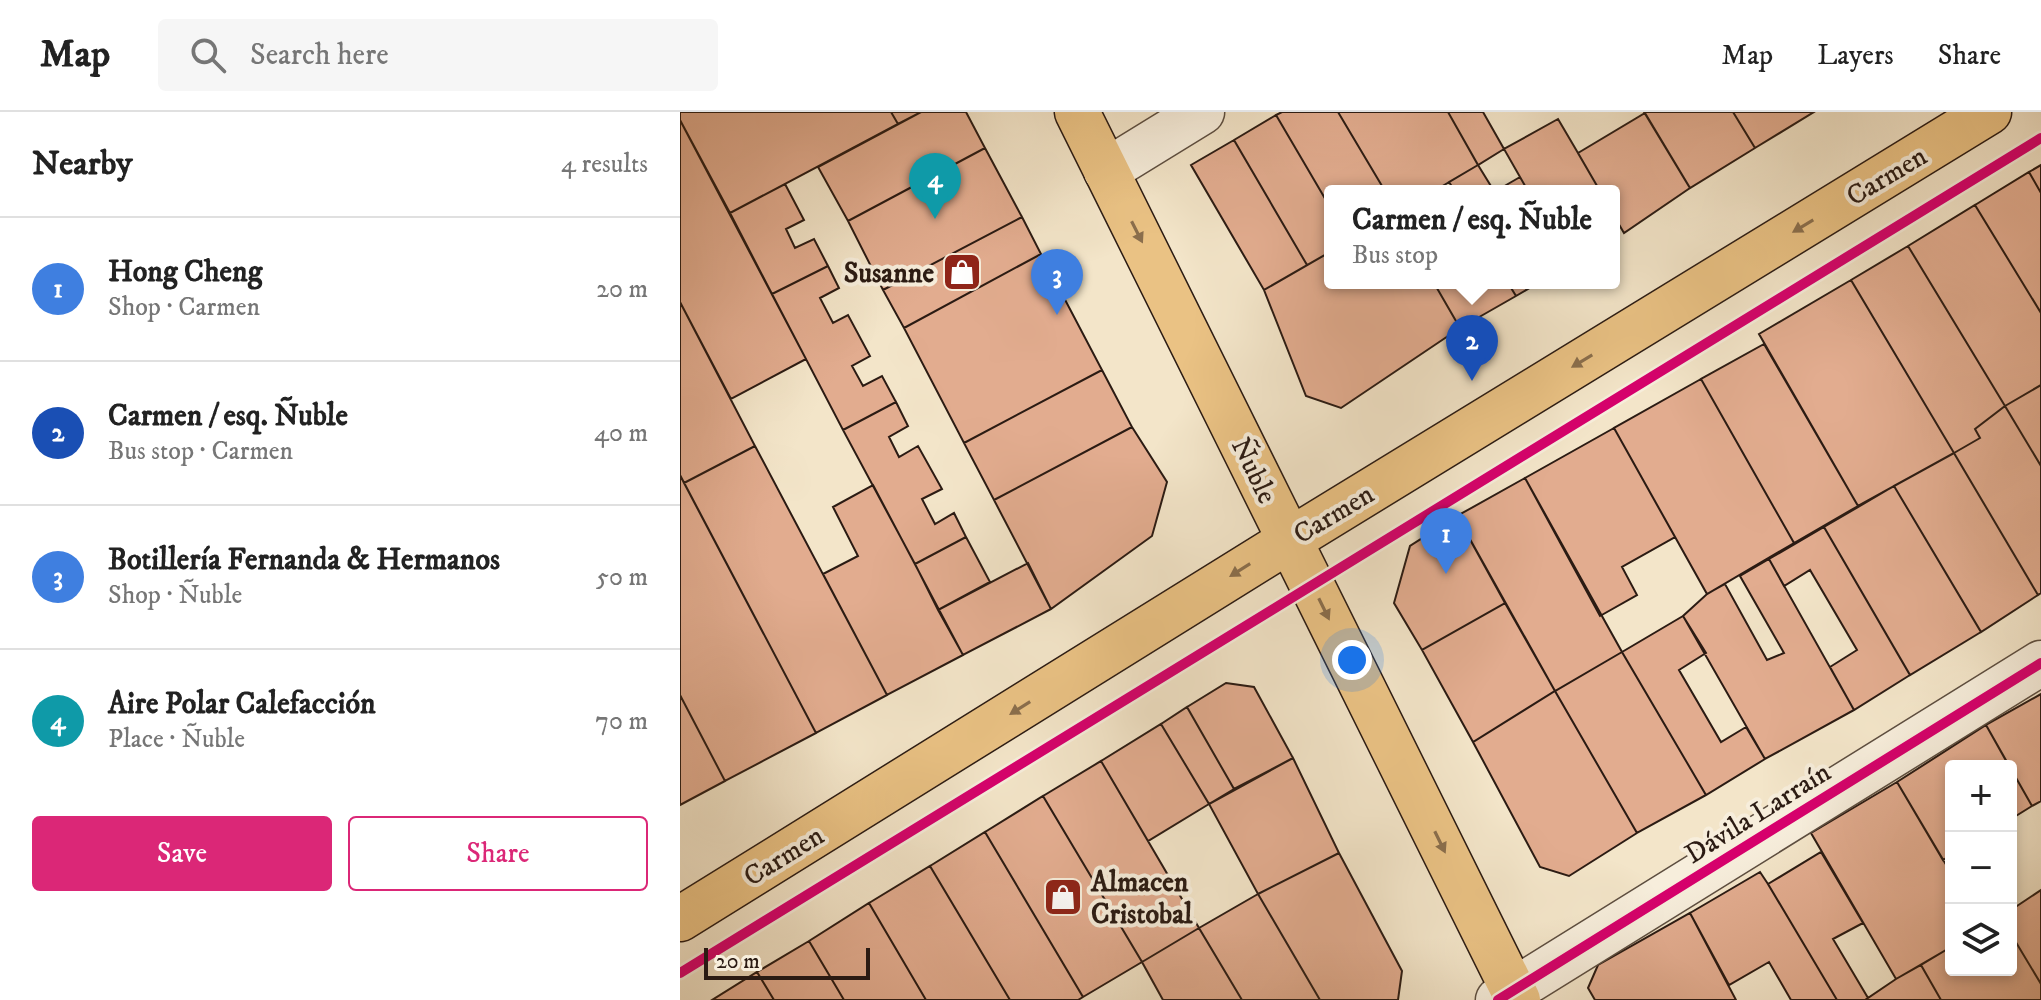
<!DOCTYPE html>
<meta charset="utf-8">
<style>
body{margin:0;font-family:"IM FELL DW Pica",serif;background:#f6f6f6;color:#222}
.controls{position:absolute;right:24px;bottom:24px;display:grid;overflow:hidden;border-radius:8px;box-shadow:0 4px 12px #0003}
.controls button{width:72px;height:72px;display:grid;place-items:center;padding:0;border:0;border-bottom:2px solid #e0e0e0;background:#fff;color:#222;font:40px sans-serif}
.scale{position:absolute;left:24px;bottom:20px;width:166px;box-sizing:border-box;padding-left:8px;border:4px solid #2b1b13;border-top:0;font-size:22px;line-height:28px;white-space:nowrap;color:#2b1b13;-webkit-text-stroke:6px #f7eedc;paint-order:stroke}
.you{position:absolute;left:672px;top:548px;width:28px;height:28px;margin:-20px;border:6px solid #fff;border-radius:50%;background:#1a73e8;box-shadow:0 0 0 12px #1a73e833}
.badge{display:grid;place-items:center;width:52px;height:52px;border-radius:50%;background:#db2777;color:#fff;font-size:26px;font-weight:700}
.pin{position:absolute;translate:-50% -66px;filter:drop-shadow(0 2px 4px #0008)}
.pin::after{content:'';position:absolute;top:42px;width:28px;height:24px;background:inherit;clip-path:polygon(0 0,100% 0,50% 100%)}
.popup{position:absolute;left:644px;top:73px;width:296px;height:104px;box-sizing:border-box;display:grid;place-content:center;border-radius:8px;background:#fff;filter:drop-shadow(0 2px 6px #0005);font-size:26px;white-space:nowrap;color:#767676}
.popup b{font-size:30px;color:#222}
.popup::after{content:'';position:absolute;left:50%;top:100%;margin-left:-16px;border:16px solid transparent;border-top-color:#fff}
.list{margin:0;padding:0;list-style:none}
h2{display:flex;justify-content:space-between;align-items:center;height:104px;margin:0;padding:0 32px;font-size:34px}
h2 small{font-size:26px;font-weight:400;color:#767676}
.list li{display:grid;grid-template-columns:52px 1fr auto;gap:24px;align-items:center;box-sizing:border-box;height:144px;padding:0 32px;border-top:2px solid #e0e0e0}
.list b{display:block;font-size:30px;white-space:nowrap}
.list p{margin:0;font-size:26px;white-space:nowrap;color:#767676}
.list em{font-size:26px;font-style:normal;color:#767676}
.actions{display:flex;gap:16px;padding:24px 32px}
.actions a{flex:1;padding:18px 0;border:2px solid #db2777;border-radius:8px;text-align:center;font-size:28px;color:#db2777}
.actions .main{background:#db2777;color:#fff}
.icon{flex:none;width:44px;height:44px;fill:none;stroke:currentColor;stroke-width:2;stroke-linecap:round;stroke-linejoin:round}
.map{position:relative;flex:none;width:1361px;height:888px;overflow:hidden}
header{display:flex;align-items:center;gap:48px;box-sizing:border-box;height:112px;padding:0 40px;background:#fff;border-bottom:2px solid #e0e0e0}
header strong{font-size:38px}
nav{display:flex;gap:44px;margin-inline-start:auto;font-size:28px}
.search{width:560px;height:72px;background:#f6f6f6;display:flex;align-items:center;gap:20px;box-sizing:border-box;padding:0 28px;border-radius:8px;color:#767676;font-size:30px}
main{display:flex}
aside{flex:1;background:#fff}
.map>svg:first-child{display:block}
.building{fill:#e2ac8f;stroke:#2b1b13;stroke-width:2}
.lines{fill:none;stroke-linecap:round;stroke-linejoin:round}
.minor-casing{stroke:#5d4e40;stroke-width:47}
.major-casing{stroke:#2b1b13;stroke-width:47}
.minor{stroke:#f7eedc;stroke-width:44}
.major{stroke:#eac284;stroke-width:44}
.cycleway-casing{stroke:#f7eedc;stroke-width:15}
.cycleway{stroke:#d6006c;stroke-width:10}
.oneway{fill:#8a6e4c}
.labels{text-anchor:middle;stroke-width:8;stroke-linejoin:round;paint-order:stroke}
.street-label{font-size:28px;fill:#2b1b13;stroke:#f7eedc}
.poi-label{font-size:28px;font-weight:bold;fill:#2b1b13;stroke:#f7eedc;text-anchor:end}
</style>
<header>
<strong>Map</strong>
<div class="search"><svg class="icon" aria-label="search" viewBox="0 0 24 24"><circle cx="10" cy="10" r="6"/><path d="M15 15l6 6"/></svg>Search here</div>
<nav><a>Map</a><a>Layers</a><a>Share</a></nav>
</header>
<main>
<aside>
<h2>Nearby<small>4 results</small></h2>
<ul class="list">
<li><span class="badge" style="background:#3f7fe0">1</span><div><b>Hong Cheng</b><p>Shop · Carmen</p></div><em>20 m</em></li>
<li><span class="badge" style="background:#1a4fb4">2</span><div><b>Carmen / esq. Ñuble</b><p>Bus stop · Carmen</p></div><em>40 m</em></li>
<li><span class="badge" style="background:#3f7fe0">3</span><div><b>Botillería Fernanda &amp; Hermanos</b><p>Shop · Ñuble</p></div><em>50 m</em></li>
<li><span class="badge" style="background:#0f9aa8">4</span><div><b>Aire Polar Calefacción</b><p>Place · Ñuble</p></div><em>70 m</em></li>
</ul>
<div class="actions"><a class="main">Save</a><a>Share</a></div>
</aside>
<div class="map">
<svg width="1361" height="888" viewBox="0 0 1361 888">
<rect width="100%" height="100%" fill="#f3e5c9"/>
<filter id="stains"><feTurbulence type="fractalNoise" baseFrequency=".0025" numOctaves="4"/><feColorMatrix values="0 0 0 0 .2 0 0 0 0 .09 0 0 0 0 .02 0 0 0 .5 -.17"/></filter>
<radialGradient id="worn" r=".72"><stop offset=".6" stop-color="#630" stop-opacity="0"/><stop offset="1" stop-color="#630" stop-opacity=".3"/></radialGradient>
<path class="building" d="M0,0H211L218,12L50,101L0,8Z
M211,0H241L218,12Z
M241,0H286L305,36L168,109L138,55Z
M602,0H658L705,79H650V95L596,3Z
M658,0H768L798,53L754,79H705Z
M768,0H803L824,37L798,53Z
M964,0H1053L1075,36L1010,76Z
M1053,0H1134L1075,36Z
M965,1L1010,76L944,121L934,104V79H920L898,41Z
M596,3L650,95V140L627,153L554,28Z
M878,7L898,41L920,79H848L824,37Z
M0,8L126,247L51,287L0,190Z
M554,28L627,153L584,178L511,53Z
M305,36L342,105L203,178L168,109Z
M798,53L814,79H775L769,70Z
M1361,53V81L1349,60Z
M1349,60L1361,81V201L1295,93Z
M840,65L848,79H816Z
M105,72L124,108L106,117L115,136L134,127L148,154L92,182L50,101Z
M1295,93L1361,201V273L1325,294L1228,134Z
M342,105L361,142L224,216L203,178Z
M1228,134L1325,294L1295,317L1300,326L1274,341L1171,168Z
M650,140V171H754L780,216L661,296L626,284L584,178Z
M361,142L422,258L284,331L224,216Z
M148,154L159,176L140,186L153,211L168,203L190,244L172,254L183,274L202,264L216,290L163,318L92,182Z
M1171,168L1274,341L1178,394L1079,222Z
M754,171H828L836,184L780,216Z
M828,171H858L836,184Z
M0,190L75,334L4,371L0,363Z
M1084,232L1178,394L1114,431L1021,267Z
M422,258L452,315L314,388L284,331Z
M1021,267L1114,431L1027,482L934,316Z
M1361,273V354L1325,294Z
M216,290L228,314L209,325L219,345L238,334L262,377L242,387L255,412L274,401L286,425L235,452L163,318Z
M1325,294L1361,354V481L1358,483L1274,341L1300,326L1295,317Z
M452,315L487,370L472,424L371,497L314,388Z
M934,316L995,425L942,455L957,483L920,504L845,366Z
M75,334L207,583L136,621L4,371Z
M1274,341L1358,483L1301,520L1214,374Z
M0,363L136,621L45,669L0,583Z
M845,366L942,540L875,579L777,404Z
M193,373L283,543L207,583L143,462L178,444L153,395Z
M1214,374L1301,520L1230,563L1144,415Z
M777,404L825,491L742,538L714,491L730,434Z
M1144,415L1230,563L1174,598L1150,555L1177,538L1130,458L1104,474L1089,447Z
M286,425L310,470L258,498L235,452Z
M1089,447L1174,598L1085,647L1003,504L1027,482L1045,472L1087,548L1104,541L1060,464Z
M348,451L371,497L283,543L258,498Z
M825,491L875,579L793,630L742,538Z
M1003,504L1026,541L999,558L1041,630L1066,615L1085,647L1026,683L942,540Z
M942,540L1026,683L957,721L875,579Z
M546,571L574,575L613,646L554,677L507,595Z
M875,579L957,721L889,764L860,755L793,630Z
M1361,582V689L1352,694L1306,613Z
M0,583L45,669L0,693Z
M507,595L554,677L529,692L481,612Z
M481,612L529,692L468,729L421,649Z
M1306,613L1329,654H1271V743L1263,748L1217,670Z
M613,646L659,741L578,782L529,692Z
M421,649L519,816L462,850L363,684Z
M1331,657L1352,694L1331,707Z
M1217,670L1271,761V835L1216,867L1131,721Z
M363,684L462,850L403,885L305,720Z
M305,720L403,885L398,888H330L250,754Z
M1141,740L1183,811L1153,827L1188,886L1185,888H1157L1088,772Z
M659,741L722,859L718,888H640L578,782Z
M250,754L330,888H246L189,791Z
M1080,760L1088,772L1157,888H1111L1089,850L1049,873L1010,801Z
M1361,778V872L1331,822V798Z
M578,782L640,888H562L519,816Z
M189,791L246,888H164L129,829Z
M1010,801L1056,888H915L908,876L918,853Z
M519,816L562,888H483L462,850Z
M1331,822L1361,872V888H1261L1241,853L1271,835V858H1331Z
M129,829L164,888H94L77,860Z
M1241,853L1261,888H1185L1216,867Z
M77,860L94,888H32Z"/>
<g class="lines">
<g class="minor-casing">
<path id="minor" d="M426,59L522,0
M818,888L1361,551"/>
</g>
<g class="major-casing">
<path id="major" d="M397,0L838,888
M0,807L610,428L1309,0"/>
</g>
<use href="#minor" class="minor"/>
<use href="#major" class="major"/>
<g class="cycleway-casing">
<path id="cycleway" d="M0,861L1361,26
M818,888L1361,551"/>
</g>
<use href="#cycleway" class="cycleway"/>
</g>
<defs><path id="oneway-solid" d="M-6-.8H1V-3.2L6.5 0L1 3.2V.8H-6Z" transform="scale(2)"/></defs>
<g class="oneway">
<use href="#oneway-solid" transform="translate(1123 114) rotate(149)"/>
<use href="#oneway-solid" transform="translate(457 120) rotate(63)"/>
<use href="#oneway-solid" transform="translate(902 249) rotate(149)"/>
<use href="#oneway-solid" transform="translate(560 458) rotate(148)"/>
<use href="#oneway-solid" transform="translate(644 497) rotate(64)"/>
<use href="#oneway-solid" transform="translate(340 596) rotate(148)"/>
<use href="#oneway-solid" transform="translate(760 730) rotate(64)"/>
</g>
<defs>
<g id="shop-square" transform="scale(2)"><rect x="-9" y="-9" width="18" height="18" rx="4" fill="#8f2418" stroke="#f7eedc"/><path d="M-5-2.5h2.3a2.7 3.5 0 0 1 5.4 0H5L5.5 6h-11ZM-1.5-2.5h3a1.5 2.3 0 0 0-3 0Z" fill="#fff"/></g>
</defs>
<g fill-rule="evenodd">
<use href="#shop-square" x="282" y="160"/>
<use href="#shop-square" x="383" y="785"/>
</g>
<g class="labels">
<g class="street-label">
<text transform="translate(1206 63) rotate(-31)" y="10">Carmen</text>
<text transform="translate(575 358) rotate(64)" y="10">Ñuble</text>
<text transform="translate(653 401) rotate(-31)" y="10">Carmen</text>
<text transform="translate(1077 700) rotate(-32)" y="10">Dávila Larraín</text>
<text transform="translate(103 743) rotate(-32)" y="10">Carmen</text>
</g>
<g class="poi-label">
<text x="254" y="170">Susanne</text>
<text x="411" y="779" text-anchor="start">Almacen<tspan x="411" dy="32">Cristobal</tspan></text>
</g>
</g>
<rect width="100%" height="100%" filter="url(#stains)"/>
<rect width="100%" height="100%" fill="url(#worn)"/>
</svg>
<div class="controls">
<button>+</button>
<button>−</button>
<button><svg class="icon" aria-label="layers" viewBox="0 0 24 24"><path d="M12 4l9 5-9 5-9-5zM3 14l9 5 9-5"/></svg></button>
</div>
<div class="scale">20 m</div>
<div class="you"></div>
<div class="pin badge" style="left:766px;top:462px;background:#3f7fe0">1</div>
<div class="pin badge" style="left:792px;top:269px;background:#1a4fb4">2</div>
<div class="popup"><b>Carmen / esq. Ñuble</b>Bus stop</div>
<div class="pin badge" style="left:377px;top:203px;background:#3f7fe0">3</div>
<div class="pin badge" style="left:255px;top:107px;background:#0f9aa8">4</div>
</div>
</main>
